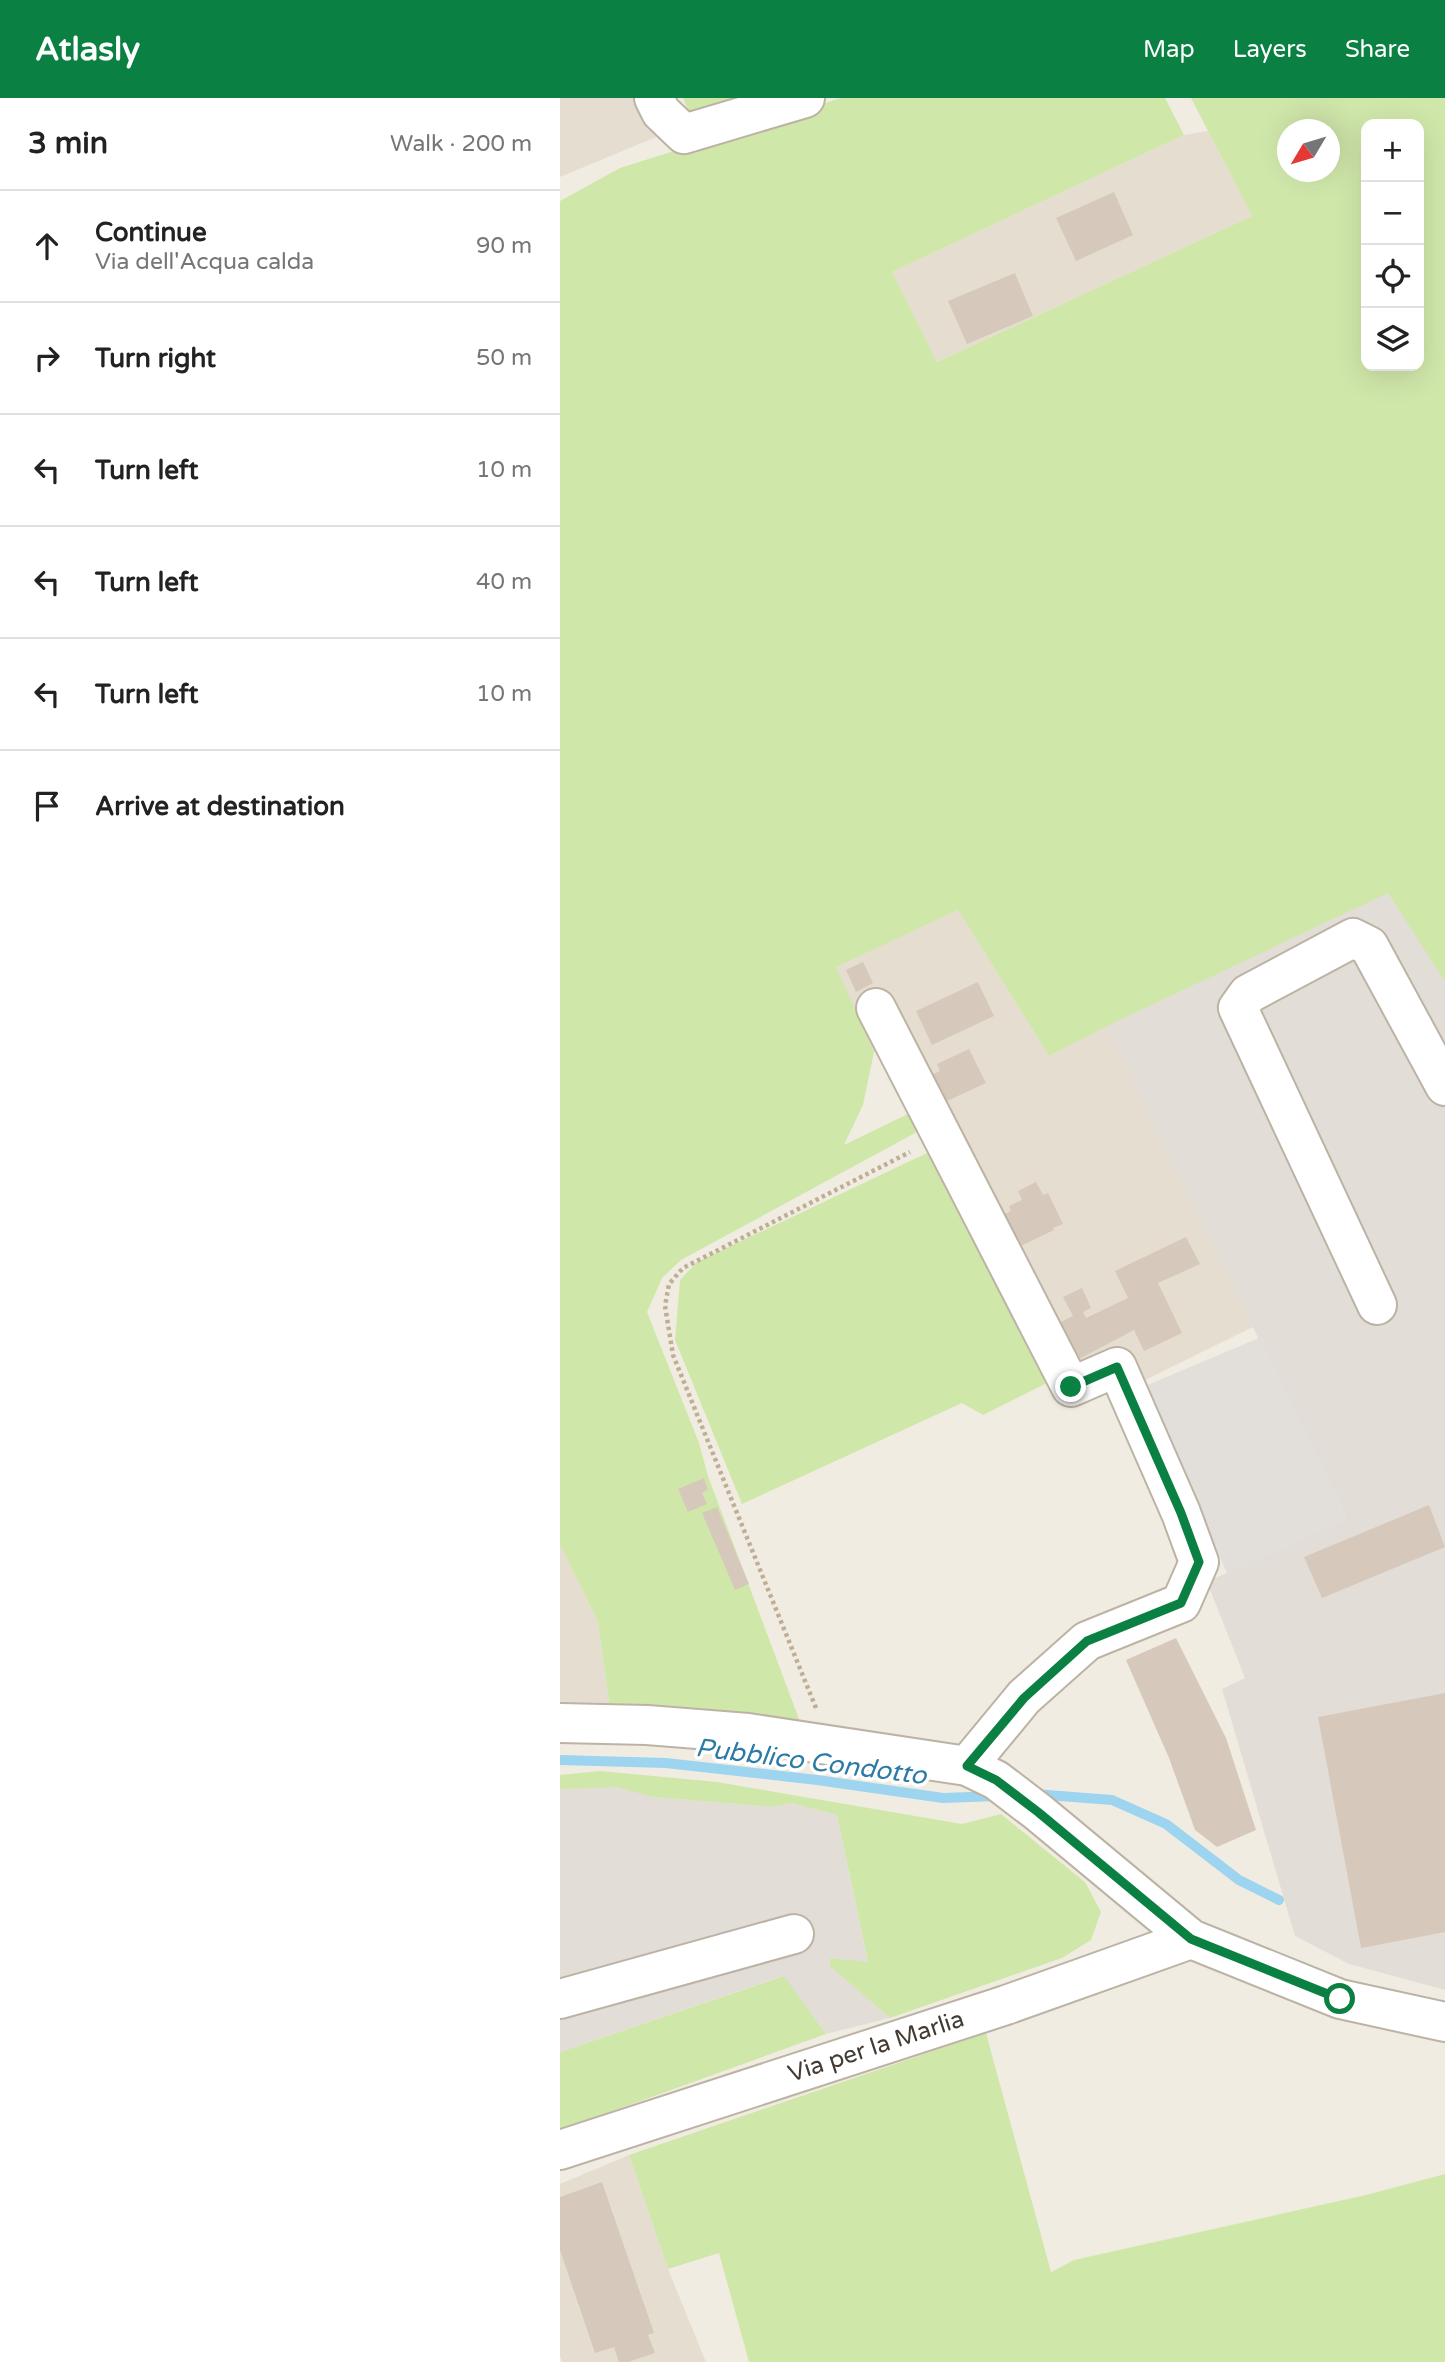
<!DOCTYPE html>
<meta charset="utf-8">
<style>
body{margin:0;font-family:"Varela Round",sans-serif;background:#f6f6f6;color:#222}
.controls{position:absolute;right:21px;top:21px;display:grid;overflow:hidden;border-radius:14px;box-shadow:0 7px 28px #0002}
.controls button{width:63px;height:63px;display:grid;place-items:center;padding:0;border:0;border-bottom:2px solid #e0e0e0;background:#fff;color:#222;font:35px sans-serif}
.compass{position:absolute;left:717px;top:21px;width:63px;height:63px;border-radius:50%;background:#fff;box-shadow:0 7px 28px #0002;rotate:232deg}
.stop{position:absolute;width:21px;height:21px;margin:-16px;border:5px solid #0b8043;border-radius:50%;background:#fff}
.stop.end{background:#0b8043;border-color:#fff;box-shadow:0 2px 7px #0008}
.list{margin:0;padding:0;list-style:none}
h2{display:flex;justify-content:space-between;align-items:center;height:91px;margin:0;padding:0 28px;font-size:30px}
h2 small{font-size:23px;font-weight:400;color:#767676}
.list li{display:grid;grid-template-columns:46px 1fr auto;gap:21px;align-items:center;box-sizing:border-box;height:112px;padding:0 28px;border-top:2px solid #e0e0e0}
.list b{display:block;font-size:26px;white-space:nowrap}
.list p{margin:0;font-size:23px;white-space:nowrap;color:#767676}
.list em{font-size:23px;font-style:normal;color:#767676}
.icon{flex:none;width:38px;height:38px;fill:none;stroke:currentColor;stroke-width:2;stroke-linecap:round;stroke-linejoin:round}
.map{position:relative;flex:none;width:885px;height:2264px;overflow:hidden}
header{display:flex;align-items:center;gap:42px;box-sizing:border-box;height:98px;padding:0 35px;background:#0b8043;color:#fff}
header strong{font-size:33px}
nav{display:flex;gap:38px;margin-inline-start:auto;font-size:24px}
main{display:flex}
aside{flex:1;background:#fff}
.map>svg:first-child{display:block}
.residential{fill:#e5ddd0}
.industrial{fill:#e3ddd8}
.green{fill:#d0e7aa;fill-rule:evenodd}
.parking{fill:#e2dfdb}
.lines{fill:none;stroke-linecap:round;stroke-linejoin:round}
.stream{stroke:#9dd4f0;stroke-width:10}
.building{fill:#d6c9bb}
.minor-casing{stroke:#bdb3a5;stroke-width:42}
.path{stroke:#bfad96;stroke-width:4.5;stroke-dasharray:3.5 3.5;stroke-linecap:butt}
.minor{stroke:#fff;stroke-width:38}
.route{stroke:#0b8043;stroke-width:9}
.labels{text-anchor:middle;stroke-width:7;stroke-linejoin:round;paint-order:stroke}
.street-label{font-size:24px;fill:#433b33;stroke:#fff}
.water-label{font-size:26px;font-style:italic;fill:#2b7ba6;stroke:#fff}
</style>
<header>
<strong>Atlasly</strong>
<nav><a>Map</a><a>Layers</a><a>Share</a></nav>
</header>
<main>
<aside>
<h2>3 min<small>Walk · 200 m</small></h2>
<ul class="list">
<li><svg class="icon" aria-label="ahead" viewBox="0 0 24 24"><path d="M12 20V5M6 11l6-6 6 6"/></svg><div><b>Continue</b><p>Via dell'Acqua calda</p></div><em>90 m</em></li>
<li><svg class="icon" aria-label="right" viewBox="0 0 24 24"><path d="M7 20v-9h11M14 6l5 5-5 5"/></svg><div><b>Turn right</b></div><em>50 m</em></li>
<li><svg class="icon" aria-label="left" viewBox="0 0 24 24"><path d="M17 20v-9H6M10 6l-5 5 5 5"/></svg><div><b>Turn left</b></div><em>10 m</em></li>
<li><svg class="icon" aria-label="left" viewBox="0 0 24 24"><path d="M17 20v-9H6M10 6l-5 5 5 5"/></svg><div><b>Turn left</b></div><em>40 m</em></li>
<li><svg class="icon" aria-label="left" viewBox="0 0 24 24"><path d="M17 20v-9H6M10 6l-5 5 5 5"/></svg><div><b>Turn left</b></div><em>10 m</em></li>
<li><svg class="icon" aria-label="arrive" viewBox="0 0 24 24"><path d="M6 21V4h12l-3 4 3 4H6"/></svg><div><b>Arrive at destination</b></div></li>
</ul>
</aside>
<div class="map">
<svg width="885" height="2264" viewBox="0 0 885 2264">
<rect width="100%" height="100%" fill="#f1ece2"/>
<path class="residential" d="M0,0H83L101,37L0,79Z
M648,33L692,118L377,264L332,174L624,37Z
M398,812L489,958L546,928L693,1229L577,1286L562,1248L507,1275L334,942L314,954L275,869Z
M0,1447L38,1524L50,1612L0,1613Z
M69,2057L108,2171L146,2264H2L0,2258V2086Z"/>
<path class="industrial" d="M828,794L885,884V1892L789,1866L735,1838L662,1591L685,1580L647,1484L786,1420L546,928Z
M57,1688L92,1699L214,1709L231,1705L277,1717L308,1865L270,1860V1867L330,1920L266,1936L223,1878L0,1954V1691Z"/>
<path class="green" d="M123,0H218L132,21Z
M281,0H605L624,37L332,174L377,264L692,118L631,0H885V884L828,795L547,928L489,958L398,812L276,869L314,954L303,1007L284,1047L352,1014L357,1034L121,1162L102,1180L87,1214L139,1345L148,1378L239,1621L50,1612L38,1524L0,1447V103L60,70ZM806,26H859V268H806ZM727,32H769V74H727Z
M388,1045L507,1275L423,1317L402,1305L182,1406L115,1242L120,1182L137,1164Z
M40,1673L157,1684L402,1726L441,1716L525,1784L541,1814L531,1842L502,1860L330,1920L270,1868V1860L308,1864L277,1717L231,1705L214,1709L92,1699L57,1689L0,1691V1677Z
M224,1878L266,1936L0,2032V1954Z
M426,1935L491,2174L514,2162L806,2097L885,2076V2264H189L159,2155L108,2171L69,2057Z"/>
<path class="parking" d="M699,1240L786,1420L667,1475L585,1288Z"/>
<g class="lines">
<path class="stream" d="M0,1662L106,1665L257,1682L383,1700L438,1698
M474,1696L552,1702L606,1726L679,1782L719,1802"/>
</g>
<path class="building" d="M554,94L573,137L516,163L496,120Z
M455,175L473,218L407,246L388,203Z
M303,864L313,885L296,894L286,872Z
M418,884L434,918L372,947L356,913Z
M409,951L426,985L372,1010L359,982L380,973L377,966Z
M476,1084L483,1097L488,1095L503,1126L493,1130L494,1132L446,1155L430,1123L451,1113L449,1108L462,1102L458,1093Z
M626,1139L640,1166L598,1185L622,1235L584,1253L574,1232L506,1268L488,1230L513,1218L503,1199L522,1190L531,1210L523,1214L526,1220L568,1200L555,1173Z
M144,1380L148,1392L142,1395L147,1406L128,1414L118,1391Z
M869,1407L885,1449L762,1500L744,1459Z
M157,1409L189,1486L175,1492L142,1415Z
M616,1540L666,1640L696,1732L657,1749L635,1732L609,1660L566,1562Z
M885,1595V1834L801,1850L758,1619Z
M42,2084L94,2235L88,2237L95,2255L68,2264H59L54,2249L35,2255L0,2152V2099Z"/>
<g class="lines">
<g class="minor-casing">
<path id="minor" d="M94,0L101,14L124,36L245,0
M316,910L511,1289L557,1269L621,1415L639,1464L621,1505L527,1543L464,1599L407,1668
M817,1207L678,910L688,896L793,840L809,848L885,988
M0,1625L87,1627L188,1635L407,1668L436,1682L478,1714L631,1841L780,1901L885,1924
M0,1901L234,1836
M0,2052L446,1907L631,1841"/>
</g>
<path class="path" d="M256,1610L113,1257L105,1208L109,1186L123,1170L350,1054"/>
<use href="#minor" class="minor"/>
</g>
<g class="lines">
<path class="route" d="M511,1289L557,1269L621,1415L639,1464L621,1505L527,1543L464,1600L407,1668L436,1682L478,1714L631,1841L780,1901"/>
</g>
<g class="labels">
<g class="street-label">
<text transform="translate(316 1948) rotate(-18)" y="8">Via per la Marlia</text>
</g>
<g class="water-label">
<text transform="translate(251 1663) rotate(7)" y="9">Pubblico Condotto</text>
</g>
</g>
</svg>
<div class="controls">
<button>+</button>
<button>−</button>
<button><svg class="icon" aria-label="locate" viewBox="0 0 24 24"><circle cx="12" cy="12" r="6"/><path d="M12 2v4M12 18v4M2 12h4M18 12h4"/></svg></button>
<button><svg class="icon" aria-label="layers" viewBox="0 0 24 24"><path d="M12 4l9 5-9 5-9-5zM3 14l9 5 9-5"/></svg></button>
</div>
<svg class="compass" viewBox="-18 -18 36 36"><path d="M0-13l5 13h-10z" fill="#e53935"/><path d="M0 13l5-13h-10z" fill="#767676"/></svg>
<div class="stop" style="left:780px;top:1901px"></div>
<div class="stop end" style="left:511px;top:1289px"></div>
</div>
</main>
